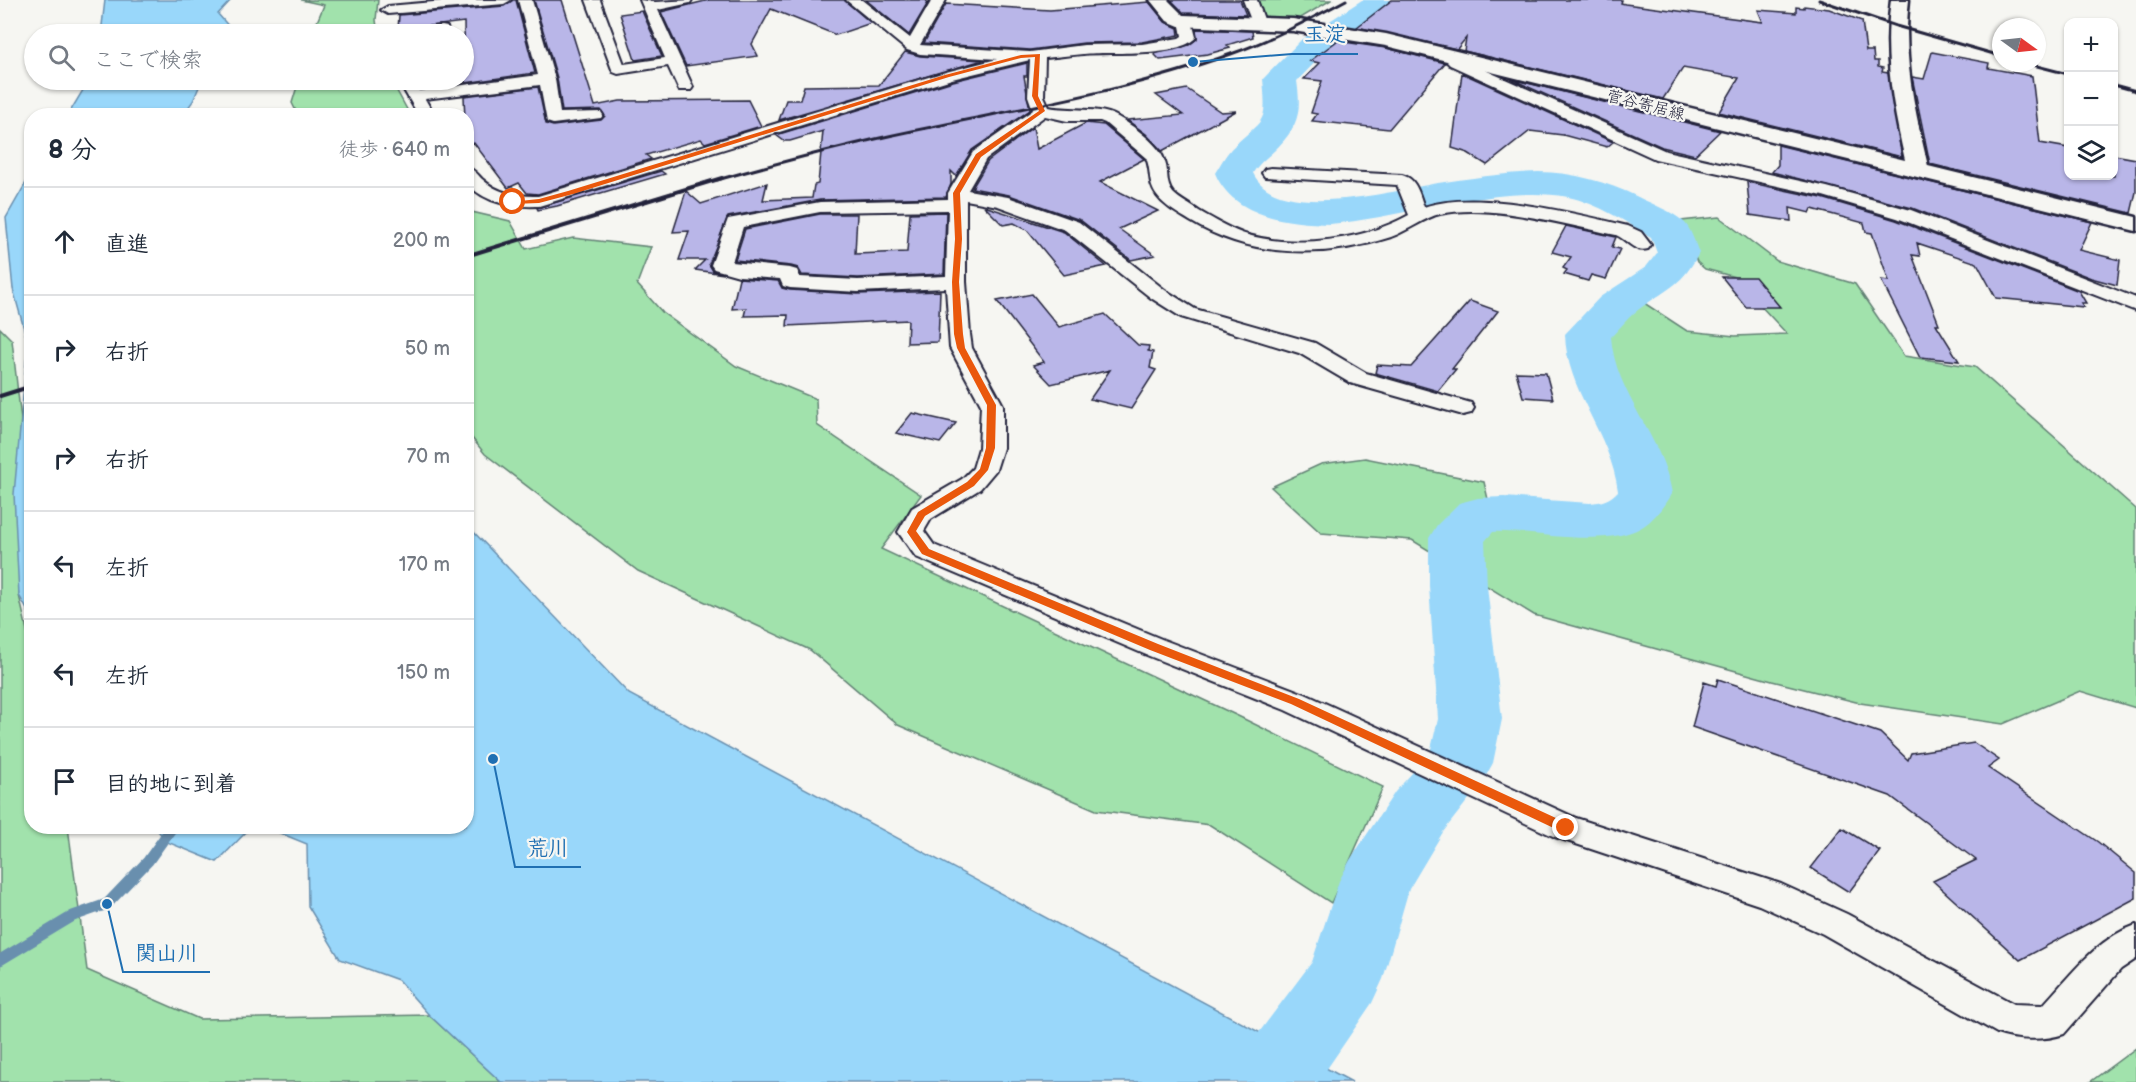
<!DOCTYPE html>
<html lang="ja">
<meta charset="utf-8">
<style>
body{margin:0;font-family:"Balsamiq Sans","Klee One",sans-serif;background:#f2f2f3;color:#1f2937}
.controls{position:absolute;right:18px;top:18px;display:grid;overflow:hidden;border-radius:12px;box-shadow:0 2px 4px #0004}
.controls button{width:54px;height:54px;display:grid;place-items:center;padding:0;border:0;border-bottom:2px solid #e0e1e3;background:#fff;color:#1f2937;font:30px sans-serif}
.compass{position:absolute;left:1992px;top:18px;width:54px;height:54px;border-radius:50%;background:#fff;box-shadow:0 2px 4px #0004;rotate:105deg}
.stop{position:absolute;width:18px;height:18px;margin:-14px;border:4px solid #ea580c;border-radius:50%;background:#fff}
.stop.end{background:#ea580c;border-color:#fff;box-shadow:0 2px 6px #0008}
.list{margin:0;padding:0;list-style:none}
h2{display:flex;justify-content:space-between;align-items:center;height:78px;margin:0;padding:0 24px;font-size:26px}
h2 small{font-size:20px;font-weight:400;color:#747a83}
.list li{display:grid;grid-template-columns:39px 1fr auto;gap:18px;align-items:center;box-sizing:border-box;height:108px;padding:0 24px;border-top:2px solid #e0e1e3}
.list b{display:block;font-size:22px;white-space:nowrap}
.list em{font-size:20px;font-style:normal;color:#747a83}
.icon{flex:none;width:33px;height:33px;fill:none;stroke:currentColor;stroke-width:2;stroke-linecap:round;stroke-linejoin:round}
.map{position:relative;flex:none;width:2136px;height:1082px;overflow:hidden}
.search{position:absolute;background:#fff;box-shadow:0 2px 4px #0004;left:24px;top:24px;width:450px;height:66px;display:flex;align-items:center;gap:15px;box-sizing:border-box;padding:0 21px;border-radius:33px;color:#747a83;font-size:22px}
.panel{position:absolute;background:#fff;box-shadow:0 2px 4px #0004;left:24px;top:108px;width:450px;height:726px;border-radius:24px}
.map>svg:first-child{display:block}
.green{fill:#a1e2ac;stroke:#628274;stroke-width:1.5}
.water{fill:#99d7fa;stroke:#698fae;stroke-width:1.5}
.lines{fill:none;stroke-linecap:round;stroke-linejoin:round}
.stream{stroke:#698fae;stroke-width:11}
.river{fill:#99d7fa;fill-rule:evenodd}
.building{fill:#b9b6e8;stroke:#22223b;stroke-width:1.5}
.street-casing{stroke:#22223b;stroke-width:4}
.secondary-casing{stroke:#22223b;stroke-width:5}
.street{fill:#f6f6f2;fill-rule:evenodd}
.secondary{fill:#f6f6f2;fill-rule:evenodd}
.rail-far1{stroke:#22223b;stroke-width:3}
.rail{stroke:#22223b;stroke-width:4}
.route{fill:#ea580c}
.labels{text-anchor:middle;stroke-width:4.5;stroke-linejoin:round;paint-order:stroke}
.far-street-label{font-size:16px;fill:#22223b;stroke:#f6f6f2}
.leader{fill:none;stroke:#1f6fb2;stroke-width:2}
.callout-dot{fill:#1f6fb2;stroke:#f6f6f2;stroke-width:2}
.callout-label{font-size:21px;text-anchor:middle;font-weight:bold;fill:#1f6fb2;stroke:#f6f6f2;stroke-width:4.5;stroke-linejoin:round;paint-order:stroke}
</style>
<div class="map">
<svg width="2136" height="1082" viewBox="0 0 2136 1082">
<rect width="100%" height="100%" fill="#f6f6f2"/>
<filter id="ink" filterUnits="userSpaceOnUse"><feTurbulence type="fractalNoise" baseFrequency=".0167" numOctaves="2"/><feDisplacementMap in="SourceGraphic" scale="12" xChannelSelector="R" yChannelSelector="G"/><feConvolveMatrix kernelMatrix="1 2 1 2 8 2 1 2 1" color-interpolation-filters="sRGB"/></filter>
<g filter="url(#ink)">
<path class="green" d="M301,0H378L376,20L378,34H312L324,5Z
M1258,0H1331L1294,22L1264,20Z
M299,80H391L410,115H298L292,103Z
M466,205L472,212L510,221L526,249L573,238L651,247L637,284L663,313L736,366L816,399L817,425L921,495L881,549L1240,717L1383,787L1331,903L1210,825L1096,810L898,725L810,650L638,571L485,454L467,432Z
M1719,217L1777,261L1855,284L1904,356L1975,367L2136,509V708L2080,691L2003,724L1860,703L1772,681L1534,615L1412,540L1321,533L1271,487L1321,464L1365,458L1484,482L1490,508L1554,526L1609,527L1633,522L1650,505L1651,480L1660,469L1594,350C1600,322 1615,315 1638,299L1687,331L1735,336L1787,334L1759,304L1746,280L1705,269L1697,262L1681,221Z
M0,328L12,340L21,420L19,595L32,652V826L68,827L87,970L199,1019L429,1015L501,1082H0Z
M2136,1048V1082H2090Z"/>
<path class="water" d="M105,0H231L218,14L232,30L217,34H101Z
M89,80H202L193,101L183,115H68Z
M31,174V617L19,595L14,494L28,343L13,289L6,218Z
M467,525L629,694L1352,1082H501L429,1015L398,980L340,959L308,906L307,844L265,827L466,826Z
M155,827H251L217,862L167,842Z"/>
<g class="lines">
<path class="stream" d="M0,960L73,916L107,904L148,861L173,826"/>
<path class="river" d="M1362,0H1397L1393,6L1324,53L1297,81C1301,109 1300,124 1279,146C1270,156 1260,161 1253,173C1276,223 1397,190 1438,183C1471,178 1504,173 1538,172C1573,172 1607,182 1638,197C1652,204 1671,211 1683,221C1691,228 1695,243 1699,253C1682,285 1670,287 1642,307C1630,315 1621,327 1611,337C1615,394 1662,436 1672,493C1666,502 1660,512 1652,519C1620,553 1535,530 1493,532L1485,541L1487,586L1502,719L1493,763L1483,781L1443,832L1409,889L1383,979L1372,1003L1318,1082H1230L1242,1055L1312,962L1339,881L1350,860L1395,792L1430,753L1438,719L1429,586V538L1437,525L1459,503L1478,498L1504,497L1590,503C1602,502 1610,500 1618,491C1611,434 1566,391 1565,334L1600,297L1646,267L1657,253L1651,237C1626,222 1597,203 1568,197C1497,184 1403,218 1330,224C1288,223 1233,217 1215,173C1221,164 1226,153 1234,146C1265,117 1267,125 1263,79L1302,39Z"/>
</g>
<path class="building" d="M513,0H516L535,73L465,83L464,22L398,30L399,15L504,6Z
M534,0H562L595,106L620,101L748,100L761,126L705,143L701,139L646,155L651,159L538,194L527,193L519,183L508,188L474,143L466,145L464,96L538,87L546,124L553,126L601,120L605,116L601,110L562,111L557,78Z
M709,0H844L871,23L836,35L771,9L752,44L758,56L686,66L661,12Z
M866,0H926L928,3L909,35Z
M1171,0H1240L1246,15L1184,13Z
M1392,0H1622L1621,3L1625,4L1763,22L1758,10L1796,13V7L1804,8V6L1829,9L1862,21L1866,51H1873L1874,61H1878V67L1883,68L1882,72L1888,73L1902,157L1719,112L1739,78L1683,68L1663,99L1464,51L1466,38L1457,49L1357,27Z
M1149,2L1165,22L1178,28L1179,35L1142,42L1084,43L1030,50L924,43L946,4L1050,10Z
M642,11L662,56L635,60L620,14Z
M1196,29L1252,31L1253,37L1227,45L1230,48L1208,54L1160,60L1154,54L1189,45L1197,39Z
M1337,41L1386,48L1445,63L1389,129L1312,121L1317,114L1311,113L1322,81L1304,79L1320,63L1310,61Z
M905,52L920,56L983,60L779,120L786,100H800L804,86L879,85Z
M1932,52L1989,63L1988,68L2032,76L2040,143L2068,148V176H2114V155L2136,159V192L2131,213L1930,164L1912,77L1924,79Z
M1027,63V76H1024L1030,110L972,150L956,176L951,171V184L946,197L820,200L728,217L709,264L713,271L724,274L695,270L705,260H679L689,231L673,232L686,191L701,204L767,183L763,200L812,198L814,185L818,184L823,131L790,141H784L776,135L953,81Z
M1462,73L1613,142L1607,147L1563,135L1530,131L1487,165L1468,153L1452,148Z
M1511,79L1696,125L1720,131L1695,155L1683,152L1662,147Z
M1187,89L1221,112L1236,111L1162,151L1146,134L1127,120L1183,115L1156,95Z
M1086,123L1104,125L1144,159L1100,182L1158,211L1119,229L1155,255L1131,260L1080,220L1009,195L972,188L988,161L1033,127L1037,149Z
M1778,145L2092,222L2079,250L2120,260L2117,285L2091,278L1912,208L1772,172L1778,165Z
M661,171L665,174L557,206L538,210L537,208Z
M1747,182L1822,198L1896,220L2079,291L2086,303H2081L2084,307L1996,298L1977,263L1917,243L1920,256L1912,255L1939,324H1936L1959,361L1920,357L1881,280L1889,281L1872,233L1866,232L1864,223L1812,209L1810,213L1790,208L1791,221L1750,215Z
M984,206L1064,232L1106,266L1064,275L1027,230L1014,223L1003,225Z
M946,212L944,274L858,278L802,275L798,268L791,266L735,260L745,229L820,214H857L855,254L907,252L910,213Z
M1566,226L1616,237L1612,247L1620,249L1606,279L1591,275L1588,281L1564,274L1567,270L1563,268L1571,257L1552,252Z
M1722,277H1755L1780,307H1746Z
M739,278L778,281L782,288L790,290L858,294L940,291L938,342L907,343L908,320L787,326L788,315L744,316L746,308L732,309Z
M1032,294L1059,327L1105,314L1138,345L1149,346L1148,351L1153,352L1150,368L1156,370L1131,409L1090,399L1110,370L1051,384L1033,365L1044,362L997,301Z
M1470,301L1498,311L1452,369H1456L1438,391L1375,373L1377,365L1411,367Z
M1516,372L1546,373L1553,399L1523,397Z
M912,413L956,423L940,443L896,433Z
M1718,679L1880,733L1908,760L1911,753L1974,743L1999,760L1988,768L2098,842L2136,873V898L2020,960L1933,881L1976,860L1890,796L1692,727L1704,682L1716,686Z
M1842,828L1880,851L1849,892L1811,868Z"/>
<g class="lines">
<g class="street-casing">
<path id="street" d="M456,0H511L504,4L388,14L381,10L388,6Z
M518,0H532L555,79L560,113L601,112L603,115L601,118L553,124L547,122L540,85L425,99L435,116H419L398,80H412L419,91L538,75Z
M586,0H600L624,64L665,58L640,0L655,2L692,0L690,3L658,10L693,87L691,90H679L668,66L618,74L613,72Z
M846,0H862L910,38L932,0H946L920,45L1030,52L1084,45L1142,44L1179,38L1182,36L1179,21L1181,18H1191L1196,37C1180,58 1109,51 1083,54C1070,55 1058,57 1045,58L1044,96L1049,107C1068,111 1101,107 1116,116C1132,125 1160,144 1165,162C1169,173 1165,183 1173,193C1180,200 1191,205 1199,211C1215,220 1231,230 1248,235C1298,249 1364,240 1409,215L1397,185L1265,177L1262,173L1265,169L1271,168L1402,175C1417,179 1419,194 1424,207C1476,189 1574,213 1628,226L1641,232L1651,245L1648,249C1634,253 1628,240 1616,235C1566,225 1490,203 1440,214C1426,217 1407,231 1391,237C1324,259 1251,258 1190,221C1179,214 1165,207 1157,196C1147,182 1152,172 1146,158L1105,123L1100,121H1067L1045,116L986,159L968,190L1008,197L1079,222L1165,290L1195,309L1315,343L1366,373L1471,403L1474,408L1471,413L1463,415L1350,383L1299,353L1181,317L1151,298L1065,230L998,206L966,200V282L970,334L972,348L1003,405V448L996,470L980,489L931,519L924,531L934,545L1164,640L1305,694L1576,818L1781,884L1847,914L2014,1004L2043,1005C2071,975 2096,939 2136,925V959L2121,969L2064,1034C2044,1041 2017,1040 1997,1033L1823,934L1759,905L1555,837L1285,710L1144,654L916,557L898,532L912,508L962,479L973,468L979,448L981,405L950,348L946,288L858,292L790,288L783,286L780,279L739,276L714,269L711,265L728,219L820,202L948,199V193L973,152L1033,110L1028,96L1030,60L952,79L539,206C511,207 487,204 466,183V167C474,169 477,174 482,179C499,194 516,196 538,196L942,73L997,59L920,54L907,50ZM948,210L946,276L858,280L800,277L797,270L790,268L732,262L743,227L820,212Z
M1243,0H1257L1265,22L1263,25H1253Z
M442,26L447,27L449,34H396L403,30Z
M1462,54L1467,56L1470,59L1467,62L1666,151L1827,187L1911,210L2136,298V311L1897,218L1823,196L1655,159L1450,65L1447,62L1450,59Z"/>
</g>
<g class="secondary-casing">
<path id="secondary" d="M1150,0H1168L1183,15L1293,19L1386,34L1905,160C1893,107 1883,55 1891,0H1909C1902,57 1915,111 1928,166L2136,217V231L1386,46L1293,31L1179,26L1167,21Z"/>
</g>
<use href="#street" class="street"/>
<use href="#secondary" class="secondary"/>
<path class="rail-far1" d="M1819,0L1896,26L2001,56
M2025,63L2068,74
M2114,85L2136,91
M717,180C788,160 860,141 932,127C1033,106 1134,89 1231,54C1271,40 1309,20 1346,0"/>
<path class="rail" d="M466,256L722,178
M0,396L32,386"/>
</g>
</g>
<path class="route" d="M1040,54L1038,96L1045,111L981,157L960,193L962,239L959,282L963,334L965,348L996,405L995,448L988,470L974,486L925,516L916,531L929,549L1158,644L1299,699L1571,825V832H1562L1291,704L1150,650L922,554L907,532L918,512L967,482L980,469L986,448L987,405L957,348L954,334L952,282L955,239L953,193L976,154L1039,111L1032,96L1035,57L1021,58L949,77L573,194L539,203L513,204L510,202L539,199L568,191L945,75L1021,55Z"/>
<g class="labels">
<g class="far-street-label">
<text transform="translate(1646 104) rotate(14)" y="6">菅谷寄居線</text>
</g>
</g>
<path class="leader" d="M1193 62L1292 54H1358M493 759L515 867H581M107 904L123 972H210"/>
<g class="callout-dot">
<circle cx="1193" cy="62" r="6"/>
<circle cx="493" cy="759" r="6"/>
<circle cx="107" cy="904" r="6"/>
</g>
<g class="callout-label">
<text x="1325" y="41">玉淀</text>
<text x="548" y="855">荒川</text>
<text x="167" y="960">関山川</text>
</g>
</svg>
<div class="controls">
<button>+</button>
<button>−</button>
<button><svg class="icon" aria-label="layers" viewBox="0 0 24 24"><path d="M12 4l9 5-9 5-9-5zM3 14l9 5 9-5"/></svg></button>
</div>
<svg class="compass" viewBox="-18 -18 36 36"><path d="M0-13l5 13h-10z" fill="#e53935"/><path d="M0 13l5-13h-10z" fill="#747a83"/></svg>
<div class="stop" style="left:513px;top:202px"></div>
<div class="stop end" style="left:1566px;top:828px"></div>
<div class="search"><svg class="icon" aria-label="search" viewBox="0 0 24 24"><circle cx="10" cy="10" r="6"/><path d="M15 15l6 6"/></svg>ここで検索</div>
<section class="panel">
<h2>8 分<small>徒歩 · 640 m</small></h2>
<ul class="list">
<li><svg class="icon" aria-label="ahead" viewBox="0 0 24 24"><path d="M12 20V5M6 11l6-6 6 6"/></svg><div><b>直進</b></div><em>200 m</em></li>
<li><svg class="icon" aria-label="right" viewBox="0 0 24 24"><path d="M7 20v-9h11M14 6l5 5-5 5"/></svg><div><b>右折</b></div><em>50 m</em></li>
<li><svg class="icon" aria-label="right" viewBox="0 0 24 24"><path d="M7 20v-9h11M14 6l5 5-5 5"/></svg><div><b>右折</b></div><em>70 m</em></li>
<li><svg class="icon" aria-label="left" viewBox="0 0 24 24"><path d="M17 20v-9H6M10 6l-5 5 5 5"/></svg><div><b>左折</b></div><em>170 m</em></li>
<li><svg class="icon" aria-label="left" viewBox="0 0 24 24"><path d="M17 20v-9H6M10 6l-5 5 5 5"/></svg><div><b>左折</b></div><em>150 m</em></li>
<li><svg class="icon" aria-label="arrive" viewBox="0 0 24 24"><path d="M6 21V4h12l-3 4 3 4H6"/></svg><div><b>目的地に到着</b></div></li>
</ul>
</section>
</div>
